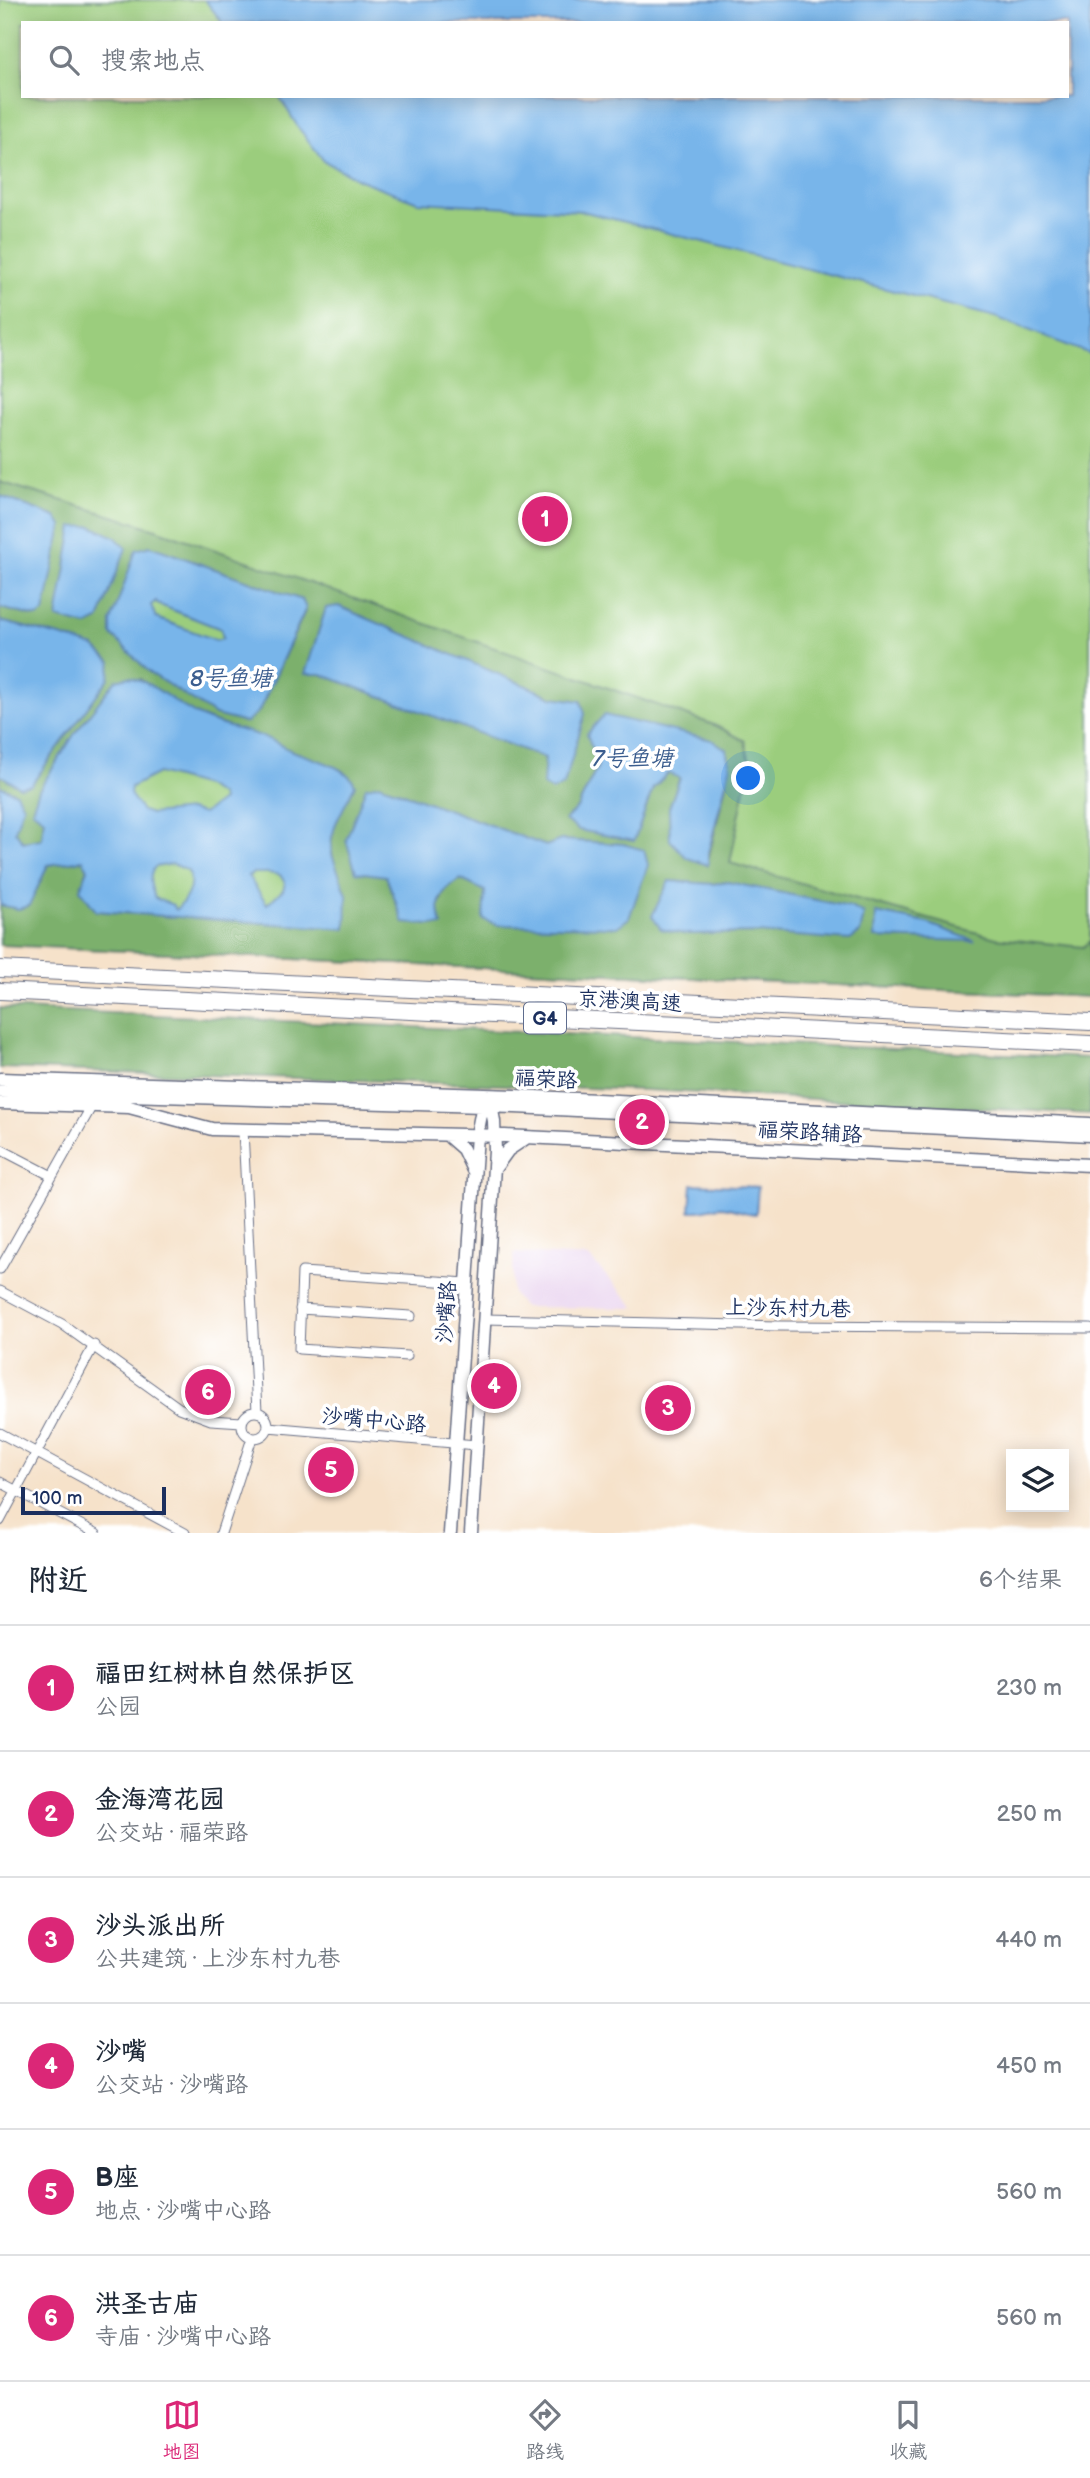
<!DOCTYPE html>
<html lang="zh">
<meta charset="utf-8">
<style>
body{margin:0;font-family:"Balsamiq Sans","LXGW WenKai TC",sans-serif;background:#f2f2f3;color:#1f2937}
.controls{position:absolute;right:21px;bottom:21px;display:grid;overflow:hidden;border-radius:0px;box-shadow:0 4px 18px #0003}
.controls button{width:63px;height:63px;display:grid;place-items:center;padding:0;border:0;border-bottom:2px solid #e0e1e3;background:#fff;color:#1f2937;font:35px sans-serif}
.scale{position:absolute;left:21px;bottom:18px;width:145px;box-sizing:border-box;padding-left:7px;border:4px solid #1b2f5e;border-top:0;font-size:19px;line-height:24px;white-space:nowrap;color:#1b2f5e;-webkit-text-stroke:5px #fff;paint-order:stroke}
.you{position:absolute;left:749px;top:779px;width:24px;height:24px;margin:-18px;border:5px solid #fff;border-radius:50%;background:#1a73e8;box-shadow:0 0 0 10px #1a73e833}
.badge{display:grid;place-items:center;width:46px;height:46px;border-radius:50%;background:#db2777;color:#fff;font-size:23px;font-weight:700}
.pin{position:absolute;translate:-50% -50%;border:4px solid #fff;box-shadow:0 2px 7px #0006}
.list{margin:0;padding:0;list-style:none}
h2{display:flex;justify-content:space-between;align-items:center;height:91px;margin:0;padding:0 28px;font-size:30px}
h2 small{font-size:23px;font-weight:400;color:#747a83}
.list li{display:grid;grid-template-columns:46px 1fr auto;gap:21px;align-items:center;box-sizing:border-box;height:126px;padding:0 28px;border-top:2px solid #e0e1e3}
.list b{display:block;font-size:26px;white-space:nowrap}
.list p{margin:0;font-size:23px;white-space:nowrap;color:#747a83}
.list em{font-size:23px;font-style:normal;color:#747a83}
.icon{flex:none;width:38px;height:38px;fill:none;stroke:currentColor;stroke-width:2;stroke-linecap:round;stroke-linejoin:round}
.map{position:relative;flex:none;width:1090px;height:1533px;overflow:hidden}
.search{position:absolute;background:#fff;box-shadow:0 4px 18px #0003;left:21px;right:21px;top:21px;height:77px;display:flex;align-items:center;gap:18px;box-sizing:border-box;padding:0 24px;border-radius:0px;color:#747a83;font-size:26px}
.sheet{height:847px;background:#fff}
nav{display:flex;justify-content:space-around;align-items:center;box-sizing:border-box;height:98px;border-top:2px solid #e0e1e3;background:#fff;font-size:19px;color:#747a83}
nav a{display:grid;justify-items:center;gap:4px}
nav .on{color:#db2777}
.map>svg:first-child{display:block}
.built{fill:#e8d2ee}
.green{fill:#9bcd7d;stroke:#5b7e6e;stroke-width:2;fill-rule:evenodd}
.forest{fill:#7cb06c;stroke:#4c7065;stroke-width:2;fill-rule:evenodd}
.water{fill:#78b5ea;stroke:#4a72a4;stroke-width:2;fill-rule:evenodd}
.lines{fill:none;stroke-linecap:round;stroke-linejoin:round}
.street-casing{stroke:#686e84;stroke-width:11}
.secondary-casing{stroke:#686e84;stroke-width:15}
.highway-casing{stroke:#686e84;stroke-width:18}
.street{stroke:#fff;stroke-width:9}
.secondary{stroke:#fff;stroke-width:12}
.highway{stroke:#fff;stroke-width:16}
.labels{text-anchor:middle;stroke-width:7;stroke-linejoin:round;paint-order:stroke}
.shield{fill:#fff;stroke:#5f6d8e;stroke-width:2}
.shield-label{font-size:19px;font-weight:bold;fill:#1b2f5e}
.street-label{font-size:21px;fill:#1b2f5e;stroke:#fff}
.water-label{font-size:23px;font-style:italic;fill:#3c5e8f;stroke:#fff}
</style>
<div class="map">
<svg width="1090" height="1533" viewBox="0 0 1090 1533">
<rect width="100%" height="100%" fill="#fff"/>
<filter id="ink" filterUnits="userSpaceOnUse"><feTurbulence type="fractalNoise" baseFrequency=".0143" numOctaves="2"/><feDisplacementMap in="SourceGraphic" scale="14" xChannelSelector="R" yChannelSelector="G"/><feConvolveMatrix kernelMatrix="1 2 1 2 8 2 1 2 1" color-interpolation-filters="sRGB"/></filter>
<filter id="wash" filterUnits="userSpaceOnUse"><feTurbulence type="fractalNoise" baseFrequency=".00686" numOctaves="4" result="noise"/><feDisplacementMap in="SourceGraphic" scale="28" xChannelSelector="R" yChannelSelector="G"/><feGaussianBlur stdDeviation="1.57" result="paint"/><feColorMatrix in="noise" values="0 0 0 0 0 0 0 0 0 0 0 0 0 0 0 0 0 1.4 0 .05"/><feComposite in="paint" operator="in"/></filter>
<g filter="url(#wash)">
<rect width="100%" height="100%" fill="#f6e2ca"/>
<path class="built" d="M514,1253L589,1257L636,1308L523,1307L512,1293Z"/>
<path class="green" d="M0,0H1090V997L65,948L0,941ZM23,23H1067V96H23Z"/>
<path class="forest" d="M0,482L156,529L717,726L745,741L750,763L730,863L996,938L1083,947L1090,941V997L0,945V905L18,909L29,906L48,865L83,860L88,868L80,889L89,900L168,917L347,895C342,882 334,867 332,853C328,829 345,805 355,785L344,771L287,749L266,738L242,732L201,717L167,698L140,679L44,819L42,839L23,842L15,832L16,793L0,786V775L20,787L111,662L94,647L60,636L0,621V608L36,617L56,517L0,496ZM150,546L302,600L306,609L259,711L111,622ZM338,606L552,697L581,701L545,758L321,674H306ZM598,765L730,767L707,865L669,808L680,777L668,773L653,788L634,840L565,820L578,807ZM379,784L546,846L561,840L623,844L483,919L486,891L460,879L446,888L438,907L404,923L386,876ZM669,881L712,884L728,882L757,933L684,934Z
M0,1008L1090,1058V1114L644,1090L0,1068Z"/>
<path class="water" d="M205,0H1090V354L995,317L582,211L418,202L360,180L324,161L298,127L279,96H1067V23H223Z
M0,496L56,517L62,526L44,613L37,617L0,608Z
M91,526L115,537L126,548L99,620L86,626L57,618L73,527Z
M150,546L302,600L306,608L259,711L246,723L215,715L149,672L111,634V622L136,550ZM156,601L157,604L221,629L223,638L216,640L156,618L151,605Z
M338,606L552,697L581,701L585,714L564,785L552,791L543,785L545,758L321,674H305L326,608Z
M0,621L60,636L94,647L111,662L109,678L31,785L20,787L0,775Z
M129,677C151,681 177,705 199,716C220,727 245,729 266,738C275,741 282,747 290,750C308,758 349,766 355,785L336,823L331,840L332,855L347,895L346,929L96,911L80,889L88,869L83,860L48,865L29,906L18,909L0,905V786L16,793L23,806L15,831L23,842L42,839L44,819L32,810L39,790L75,733L116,680ZM158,773L205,786L220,795L222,800L203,814L190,810L151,814L142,811L130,794L131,787ZM173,864L188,871C195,886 187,899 176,910L173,905L155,898C151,887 147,877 155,867ZM254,873H268L280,875L285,883L283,890L267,904L248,876Z
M604,715L712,740L726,749L730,767L708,853V865L687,858L670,840L669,808L680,778L668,773L653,788L634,841L579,830L565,820L578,807L598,766L587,734Z
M379,784L546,846L561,840L623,844L644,850L648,865L629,918L617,927L497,925L483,919L485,891L460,879C438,893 436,901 442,926L404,923L386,876L356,872L346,840L366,787Z
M669,881L712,884L728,882L850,907L864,914L860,933L850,940L757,933L684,934L661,929L652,916Z
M876,913L927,923L975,941L875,938Z
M692,1184L758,1187L756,1214C744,1214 733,1207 720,1207C710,1208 702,1212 690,1211Z"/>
</g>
<g filter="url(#ink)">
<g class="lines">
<g class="street-casing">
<path id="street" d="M803,1121L838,1152
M243,1130L257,1412
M0,1149L52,1176
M0,1269L94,1102
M0,1291L62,1324L179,1408L211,1420L242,1422
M300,1309L411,1316
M485,1319L779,1326L1090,1328
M407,1356L299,1349L302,1272L467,1283
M242 1425a13 13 0 1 1 26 0a13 13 0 1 1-26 0Z
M268,1427L476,1445
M0,1433L185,1533
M0,1482L96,1533
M0,1521L94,1345
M221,1533L252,1438"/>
</g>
<g class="secondary-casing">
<path id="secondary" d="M0,1079L515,1096L1090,1124
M0,1091L515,1107L1090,1135
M0,1103L129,1107L212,1129L505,1136L1090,1165
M447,1135L463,1149L473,1170
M495,1168L508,1150L526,1138
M450,1533L477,1135L484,1099
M471,1533L495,1151L494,1121L490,1101"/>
</g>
<g class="highway-casing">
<path id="highway" d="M0,969L1090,1022
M0,991L1090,1044"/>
</g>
<use href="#street" class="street"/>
<use href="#secondary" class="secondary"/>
<use href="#highway" class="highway"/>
</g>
</g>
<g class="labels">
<rect class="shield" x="524" y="1002.5" width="42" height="31" rx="5"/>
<g class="shield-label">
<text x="545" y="1025">G4</text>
</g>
<g class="street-label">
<text transform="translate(630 1001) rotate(3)" y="7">京港澳高速</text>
<text transform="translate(546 1079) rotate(3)" y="7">福荣路</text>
<text transform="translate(810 1132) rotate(3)" y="7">福荣路辅路</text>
<text transform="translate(788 1308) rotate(1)" y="7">上沙东村九巷</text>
<text transform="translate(446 1312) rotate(-86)" y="7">沙嘴路</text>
<text transform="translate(374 1420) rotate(5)" y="7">沙嘴中心路</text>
</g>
<g class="water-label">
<text x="231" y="686">8号鱼塘</text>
<text x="633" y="766">7号鱼塘</text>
</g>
</g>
</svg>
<div class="controls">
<button><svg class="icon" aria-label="layers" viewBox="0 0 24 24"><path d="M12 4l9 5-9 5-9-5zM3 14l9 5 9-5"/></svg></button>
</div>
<div class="scale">100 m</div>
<div class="you"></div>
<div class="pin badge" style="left:545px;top:519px">1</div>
<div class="pin badge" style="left:642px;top:1122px">2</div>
<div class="pin badge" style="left:668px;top:1408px">3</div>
<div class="pin badge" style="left:494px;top:1386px">4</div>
<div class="pin badge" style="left:331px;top:1470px">5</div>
<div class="pin badge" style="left:208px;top:1392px">6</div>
<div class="search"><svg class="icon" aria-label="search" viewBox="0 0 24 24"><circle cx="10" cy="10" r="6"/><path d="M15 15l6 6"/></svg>搜索地点</div>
</div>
<section class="sheet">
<h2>附近<small>6个结果</small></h2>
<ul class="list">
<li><span class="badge">1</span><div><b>福田红树林自然保护区</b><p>公园</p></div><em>230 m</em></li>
<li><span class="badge">2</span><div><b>金海湾花园</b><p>公交站 · 福荣路</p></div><em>250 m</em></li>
<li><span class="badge">3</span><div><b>沙头派出所</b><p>公共建筑 · 上沙东村九巷</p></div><em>440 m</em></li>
<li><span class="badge">4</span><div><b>沙嘴</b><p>公交站 · 沙嘴路</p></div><em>450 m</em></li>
<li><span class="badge">5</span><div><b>B座</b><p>地点 · 沙嘴中心路</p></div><em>560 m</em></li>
<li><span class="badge">6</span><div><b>洪圣古庙</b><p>寺庙 · 沙嘴中心路</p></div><em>560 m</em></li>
</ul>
</section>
<nav>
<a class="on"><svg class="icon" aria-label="map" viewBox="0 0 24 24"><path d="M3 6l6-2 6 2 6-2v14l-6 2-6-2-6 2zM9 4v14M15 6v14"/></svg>地图</a>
<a><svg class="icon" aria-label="directions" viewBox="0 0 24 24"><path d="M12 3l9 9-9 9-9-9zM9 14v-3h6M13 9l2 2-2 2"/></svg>路线</a>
<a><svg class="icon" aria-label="saved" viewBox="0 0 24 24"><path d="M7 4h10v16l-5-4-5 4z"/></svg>收藏</a>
</nav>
